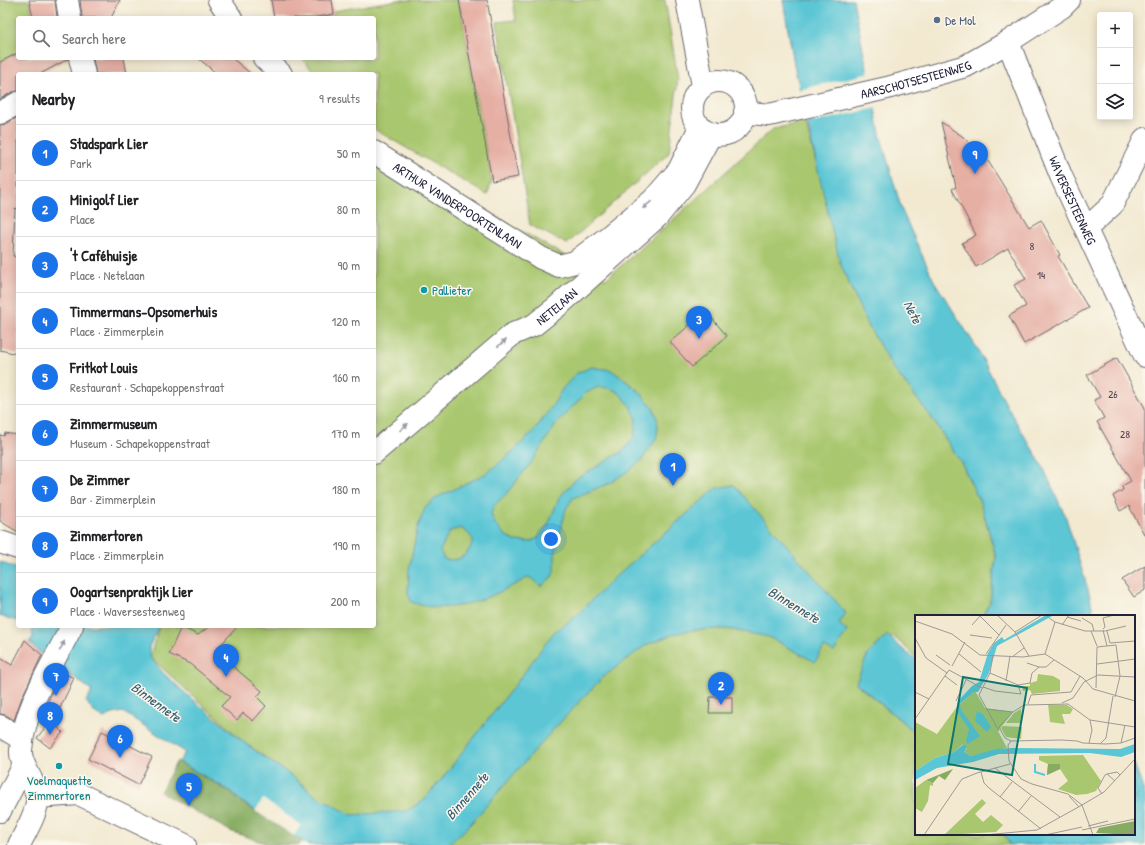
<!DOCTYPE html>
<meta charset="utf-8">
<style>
body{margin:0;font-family:"Patrick Hand",sans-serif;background:#f2f2f2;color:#202124}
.controls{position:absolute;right:12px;top:12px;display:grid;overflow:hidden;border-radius:4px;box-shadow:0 2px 10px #0003}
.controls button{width:36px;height:36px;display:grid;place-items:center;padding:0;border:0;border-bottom:1px solid #e0e0e0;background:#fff;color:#202124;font:20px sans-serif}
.you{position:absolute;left:551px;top:539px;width:14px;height:14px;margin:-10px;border:3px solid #fff;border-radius:50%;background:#1a73e8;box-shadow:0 0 0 6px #1a73e833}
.badge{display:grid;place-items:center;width:26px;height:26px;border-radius:50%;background:#1a73e8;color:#fff;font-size:13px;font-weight:700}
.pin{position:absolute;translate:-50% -33px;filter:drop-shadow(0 1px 2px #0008)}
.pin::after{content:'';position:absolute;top:21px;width:14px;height:12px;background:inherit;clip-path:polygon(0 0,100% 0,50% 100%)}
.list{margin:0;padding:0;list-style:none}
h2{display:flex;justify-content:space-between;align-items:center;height:52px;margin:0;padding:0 16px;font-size:17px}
h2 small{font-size:13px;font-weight:400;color:#757577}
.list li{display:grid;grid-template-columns:26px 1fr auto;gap:12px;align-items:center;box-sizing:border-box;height:56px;padding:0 16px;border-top:1px solid #e0e0e0}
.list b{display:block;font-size:15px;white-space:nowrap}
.list p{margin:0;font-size:13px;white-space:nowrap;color:#757577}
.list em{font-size:13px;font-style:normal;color:#757577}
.icon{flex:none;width:22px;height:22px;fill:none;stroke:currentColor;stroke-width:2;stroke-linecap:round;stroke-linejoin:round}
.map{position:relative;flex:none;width:1145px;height:845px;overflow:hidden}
.search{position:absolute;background:#fff;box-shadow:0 2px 10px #0003;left:16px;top:16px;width:360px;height:44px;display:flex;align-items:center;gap:10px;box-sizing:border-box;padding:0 14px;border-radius:4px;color:#757577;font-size:15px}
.panel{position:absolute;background:#fff;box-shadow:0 2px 10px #0003;left:16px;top:72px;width:360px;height:556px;border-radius:4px}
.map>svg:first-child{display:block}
.green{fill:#a9c76e;stroke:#667454}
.forest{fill:#86ac61;stroke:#54674e}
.water{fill:#5bc6d5;stroke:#3e7488;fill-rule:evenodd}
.pier{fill:#f2e9d0}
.building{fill:#e6afa4}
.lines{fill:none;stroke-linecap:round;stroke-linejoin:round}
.street-casing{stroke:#6b686f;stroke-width:24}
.secondary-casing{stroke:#6b686f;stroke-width:24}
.street{stroke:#fff;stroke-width:22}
.secondary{stroke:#fff;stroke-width:22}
.oneway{fill:#9c9ca7}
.service-dot{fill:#5c6f8a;stroke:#fbf7ec;stroke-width:1.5}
.culture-dot{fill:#0f9aa8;stroke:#fbf7ec;stroke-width:1.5}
.labels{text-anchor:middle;stroke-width:3;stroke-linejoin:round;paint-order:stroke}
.number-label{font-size:11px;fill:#534555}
.service-label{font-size:13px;fill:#4e5e75;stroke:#fbf7ec;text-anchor:start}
.street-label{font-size:13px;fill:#22223b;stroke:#fbf7ec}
.culture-label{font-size:13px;fill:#0d838f;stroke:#fbf7ec;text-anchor:start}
.water-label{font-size:14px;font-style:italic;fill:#365b71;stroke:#fbf7ec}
.inset-river{fill:none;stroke:#5bc6d5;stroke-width:2}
.inset-road{fill:none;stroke:#9f9994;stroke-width:1}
.view{fill:#0f766e;fill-opacity:0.15;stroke:#0f766e;stroke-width:2}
.inset-edge{fill:none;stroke:#22223b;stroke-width:2}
</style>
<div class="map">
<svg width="1145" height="845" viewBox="0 0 1145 845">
<rect width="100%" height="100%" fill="#fbf7ec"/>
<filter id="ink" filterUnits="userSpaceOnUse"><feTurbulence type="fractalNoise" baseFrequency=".025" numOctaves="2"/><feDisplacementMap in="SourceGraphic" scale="8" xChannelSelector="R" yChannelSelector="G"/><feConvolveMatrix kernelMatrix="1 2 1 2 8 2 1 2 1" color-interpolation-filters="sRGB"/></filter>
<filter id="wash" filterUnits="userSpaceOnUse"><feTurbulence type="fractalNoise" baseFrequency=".012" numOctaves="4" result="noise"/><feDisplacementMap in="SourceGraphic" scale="16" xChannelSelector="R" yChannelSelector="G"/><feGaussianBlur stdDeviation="0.9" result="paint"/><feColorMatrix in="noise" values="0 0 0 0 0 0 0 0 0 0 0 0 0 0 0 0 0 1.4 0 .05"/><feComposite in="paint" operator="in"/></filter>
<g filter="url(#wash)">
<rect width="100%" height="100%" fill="#f2e9d0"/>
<path class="green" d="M0,0H29L33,18H18V53L0,62Z
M398,0H459L492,181L487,195L374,129V74H315L302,58H374V18H313L334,14V11Z
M513,0H665L678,79L669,153L567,244L530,225L497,22L516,20Z
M805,122L816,162L865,320L893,368L929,414L962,464L982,507L996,557L990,602L982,616H916V657L893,636L859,686L916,733V834H1004L1010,845H385L316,796L293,777L246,744L150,657L159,626H374V148L606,279L667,225L773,129Z"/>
<path class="forest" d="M177,761L232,793L238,800L302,841L299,845H270L230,831L160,792Z"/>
<path class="water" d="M783,0H853L881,138L902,211L934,281L977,348L1009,410L1043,467L1066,518L1089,593L1094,616H982L990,602L996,557L982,507L962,464L929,414L893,368L865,320L840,263L816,162L794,64Z
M592,367L611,370L621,377L640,392L653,408L657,417L658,428L656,439L641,461L628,471L610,483L573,498L566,509L555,555V568L552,577L541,586L535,581L529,577C494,596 452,618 411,602L408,593L409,569L418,526L425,508L436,498L487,473L510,454L533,432L551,408L563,388L577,373ZM598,387L609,388L618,392L629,404L636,417L634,437L623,451L576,479L559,498L548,525L540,537L530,542L514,541L505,535L495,524L491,514L494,506L506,494L531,463L557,423L586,393ZM461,528L468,533L473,539C471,554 458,563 444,559L440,551L450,531Z
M734,485L846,613L839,624L847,631L834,652L824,647L815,662L769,637L727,629L693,630L677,633L646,645L602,678L551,732L466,829L447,845H308L239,800L232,792L179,762L185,752L123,712L113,714L103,718L93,711L86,701L91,694V690L75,678L59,671L29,642L33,637L32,629L30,626H159L149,647L150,657L164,674L192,699L246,744L293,777L316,796L352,815L406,811L423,801L444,776L514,686L554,632L575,617L615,577L716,488Z
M0,562L18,569V621L0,616Z
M887,635L907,653L916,659V733L856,683L867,656Z
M1134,763L1145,795V845H1010L1004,834H1134Z"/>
<path class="pier" d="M870,73L877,108L806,124L798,90Z
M263,799L301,825L294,836L255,811Z"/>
<g id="blocks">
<path class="building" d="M29,0H55L57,18H33Z
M80,0H120L111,18H82Z
M271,0H332L334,14L313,18H274Z
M459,0H487L518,177L492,181Z
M18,53V58L68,59L40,74H18V91L12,92L0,99V62Z
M93,58H124L127,74H96Z
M198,58H232L251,74H217Z
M18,117V209L15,208L13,256L18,257V354L0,350V125L6,124Z
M941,122L962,136L988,161L1029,227L1041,220L1060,255L1058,256L1088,308L1024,344L1009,316L1026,306L1014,285L1026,279L1008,248L976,267L962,243L976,235L952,189L956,187Z
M706,311L727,336L692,367L670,342Z
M1117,358L1145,408V536L1129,506L1120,511L1113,496L1123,490L1122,486L1131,481L1097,422L1104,418L1094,400L1100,397L1087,375Z
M5,433L18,435V532L0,521V435L4,436Z
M1145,566V590L1134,597L1122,580Z
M210,626H238L215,651L262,691L257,697L266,706L253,721L243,713L237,720L221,706L230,697L190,664L169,654L181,627L198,635Z
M25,640L42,655L22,697L14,720L6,715L0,714V658L12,665Z
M61,672L74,678L54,721L42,715Z
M710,697H732V713H709Z
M50,721L63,732L50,748L37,738Z
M102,731L152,757L138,785L88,759Z"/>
</g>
</g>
<g filter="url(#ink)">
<use href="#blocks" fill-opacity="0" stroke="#6b686f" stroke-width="1"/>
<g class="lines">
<g class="street-casing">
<g id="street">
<path d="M67,0L70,18"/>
<path d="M219,0L231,18"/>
<path id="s1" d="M1008,42L1061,176L1145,356"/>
<path d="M80,58L84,74"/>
<path d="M264,58L281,74"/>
<path d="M0,113L18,103"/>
<path id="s2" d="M374,152L541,258L559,266L575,262L608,237L653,200L679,170L700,127"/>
<path d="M1086,229L1112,205L1145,139"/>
<path d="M0,726L22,739"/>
<path d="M37,797L79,794L185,845"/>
<path d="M0,811L24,765"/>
<path d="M19,845C25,832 39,811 37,796C36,791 33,784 31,779C27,770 20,761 21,750C24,707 53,664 72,626"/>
</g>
</g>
<g class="secondary-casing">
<g id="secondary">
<path d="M687,0L703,86"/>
<circle cx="719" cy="108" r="27"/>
<path id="s3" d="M745,112L769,115L887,88L966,66L1008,42L1062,7L1069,0"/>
<path id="s4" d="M374,453L513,334L534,325L559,305L658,216L684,184L711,134"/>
<path d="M0,542L18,548"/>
</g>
</g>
<use href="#street" class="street"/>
<use href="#secondary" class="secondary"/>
</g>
<defs><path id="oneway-solid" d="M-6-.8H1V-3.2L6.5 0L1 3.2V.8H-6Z"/></defs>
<g class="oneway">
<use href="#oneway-solid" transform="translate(647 205) rotate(140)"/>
<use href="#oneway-solid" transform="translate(502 343) rotate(-41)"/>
<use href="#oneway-solid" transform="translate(404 427) rotate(-41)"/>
<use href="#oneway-solid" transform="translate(62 646) rotate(-63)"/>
</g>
</g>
<circle class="service-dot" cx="937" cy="20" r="4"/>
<g class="culture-dot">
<circle cx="424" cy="290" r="4"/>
<circle cx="59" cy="766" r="4"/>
</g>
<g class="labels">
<g class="number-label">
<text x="1032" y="250">8</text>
<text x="1041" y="279">14</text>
<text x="1113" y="398">26</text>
<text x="1125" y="438">28</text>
</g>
<g class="service-label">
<text x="945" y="25">De Mol</text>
</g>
<g class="street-label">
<text dy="5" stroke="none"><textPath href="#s3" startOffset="175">AARSCHOTSESTEENWEG</textPath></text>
<text dy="5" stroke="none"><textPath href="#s1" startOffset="171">WAVERSESTEENWEG</textPath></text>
<text dy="5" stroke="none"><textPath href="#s2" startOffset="99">ARTHUR VANDERPOORTENLAAN</textPath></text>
<text dy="5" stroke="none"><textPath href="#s4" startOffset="235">NETELAAN</textPath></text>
</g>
<g class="culture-label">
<text x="432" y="295">Pallieter</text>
<text x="59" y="785" text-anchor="middle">Voelmaquette<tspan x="59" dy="15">Zimmertoren</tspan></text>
</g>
<g class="water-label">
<text transform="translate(913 312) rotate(63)" y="5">Nete</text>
<text transform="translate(794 605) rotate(31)" y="5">Binnennete</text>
<text transform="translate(156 702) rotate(36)" y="5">Binnennete</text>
<text transform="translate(467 796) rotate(-49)" y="5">Binnennete</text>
</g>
</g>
<g transform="translate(915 615)">
<rect width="220" height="220" fill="#f2e9d0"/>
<path d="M123,59L138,61L145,65V76L117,79L115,75L108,76L107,71H115V68L122,66ZM60,76L70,93L98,97L83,116L92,133L56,141L49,137L52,133L48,129L39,137L20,143L0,156V107L22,119L41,93ZM133,89L152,90L158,94L155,99H147L150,109L135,107ZM106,94L107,108H91L99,98ZM88,111L107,112L106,124L91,122L86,113ZM168,140L186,166L181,176L172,179L161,180L143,174L153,166L145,154L132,160L133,149L124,145V141ZM11,165L18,168V171L15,170L13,186L7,197L0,193V173ZM67,184L71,188L60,199L68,207L76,200L88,210L81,217L29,220Z" fill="#a9c76e"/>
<path d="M133,149H145V154L132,160ZM38,154L30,165L24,161L18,168L11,165ZM220,206V218L217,220L181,218L184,213Z" fill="#86ac61"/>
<path d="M131,0H139L82,31L74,58L63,77H59L45,89L46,95L65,121L53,129L51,126L54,114L41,95L43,86L57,71L64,67L73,38L79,28L87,22L89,25ZM62,96L68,99L76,112L72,117L60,106ZM49,129L52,132L49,137L56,141L81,134L97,133L205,134L220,129V137L206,142L175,138L84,139L58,147L22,153L0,165V156L20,143L39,137Z" fill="#5bc6d5"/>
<path class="inset-river" d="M120,149V157L130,160M158,220H172"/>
<path class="inset-road" d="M82,0L100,17L114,41M130,0L140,7L170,16H190L211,11M65,1L84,20M152,2L166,6M167,3L177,9L179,16M0,6L37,19L65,40L108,42L130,39L168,63L178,74L220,86M57,10L66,0M147,10L154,0M188,14L190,12L188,3L199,0M188,15L192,31M176,16L182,31M192,16L195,28L220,26M100,17L127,0M55,20L77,23M0,23L11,43L32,58M44,39L66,57M71,39L91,10M130,39L140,7M21,40L35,50M78,40L75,58L64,80L84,116M97,42L109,33M112,48L124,52M182,49L220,44M37,51L50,27M75,58L103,70M30,61L42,70M91,66L95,41M103,70L115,68L117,58L124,52H131L139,45M68,72L80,76L106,79L103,70M181,73L182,32L201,30L205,61L200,82M0,77L14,84M41,86L51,65M147,88L158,83L169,67L183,60L220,62M113,89L116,80L156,77L165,61M71,94L98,97M0,104L34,55L67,73M175,105L220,112M96,126L93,130L94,146L106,164L117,169L153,179L167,190L189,177L220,144M174,128L177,115L175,105L153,89L109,90L98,97L84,112L90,123L96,126L147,125L162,126L168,128L190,129L206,128L220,123M206,128L210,110M185,129L191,123L198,81M80,153L145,202M66,157L69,168L74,173L126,214M192,159L202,157L205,160M187,179L183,173L190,160L192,159L200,166M154,181L164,192M85,182L97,167M103,197L116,181M173,211L193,206M167,215L220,204M9,220L47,164L62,158L95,149M70,220L122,215L167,190L178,220M130,220L167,212M209,220L220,213"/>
<path class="view" d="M48,62L112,73L97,160L33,149Z"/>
<rect width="220" height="220" class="inset-edge"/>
</g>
</svg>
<div class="controls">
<button>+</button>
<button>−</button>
<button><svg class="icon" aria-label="layers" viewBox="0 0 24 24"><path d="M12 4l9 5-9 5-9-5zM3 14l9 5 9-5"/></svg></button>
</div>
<div class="you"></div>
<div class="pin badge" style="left:673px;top:486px">1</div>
<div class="pin badge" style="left:721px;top:705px">2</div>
<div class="pin badge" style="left:699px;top:339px">3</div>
<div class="pin badge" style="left:226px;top:677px">4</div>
<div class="pin badge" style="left:189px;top:806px">5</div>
<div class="pin badge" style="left:120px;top:758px">6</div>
<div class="pin badge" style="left:56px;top:696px">7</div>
<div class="pin badge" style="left:50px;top:735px">8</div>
<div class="pin badge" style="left:975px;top:174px">9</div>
<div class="search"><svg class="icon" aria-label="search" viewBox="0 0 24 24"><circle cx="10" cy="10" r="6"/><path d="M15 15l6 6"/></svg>Search here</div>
<section class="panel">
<h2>Nearby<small>9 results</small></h2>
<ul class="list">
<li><span class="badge">1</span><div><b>Stadspark Lier</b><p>Park</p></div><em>50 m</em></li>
<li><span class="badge">2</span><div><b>Minigolf Lier</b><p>Place</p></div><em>80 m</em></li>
<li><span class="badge">3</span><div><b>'t Caféhuisje</b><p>Place · Netelaan</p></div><em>90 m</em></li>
<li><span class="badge">4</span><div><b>Timmermans-Opsomerhuis</b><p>Place · Zimmerplein</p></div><em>120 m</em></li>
<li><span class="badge">5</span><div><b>Fritkot Louis</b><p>Restaurant · Schapekoppenstraat</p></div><em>160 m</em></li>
<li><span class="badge">6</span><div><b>Zimmermuseum</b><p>Museum · Schapekoppenstraat</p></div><em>170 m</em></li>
<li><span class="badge">7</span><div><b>De Zimmer</b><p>Bar · Zimmerplein</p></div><em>180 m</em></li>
<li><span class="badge">8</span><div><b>Zimmertoren</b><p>Place · Zimmerplein</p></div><em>190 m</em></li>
<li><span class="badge">9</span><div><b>Oogartsenpraktijk Lier</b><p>Place · Waversesteenweg</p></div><em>200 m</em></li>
</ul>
</section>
</div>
